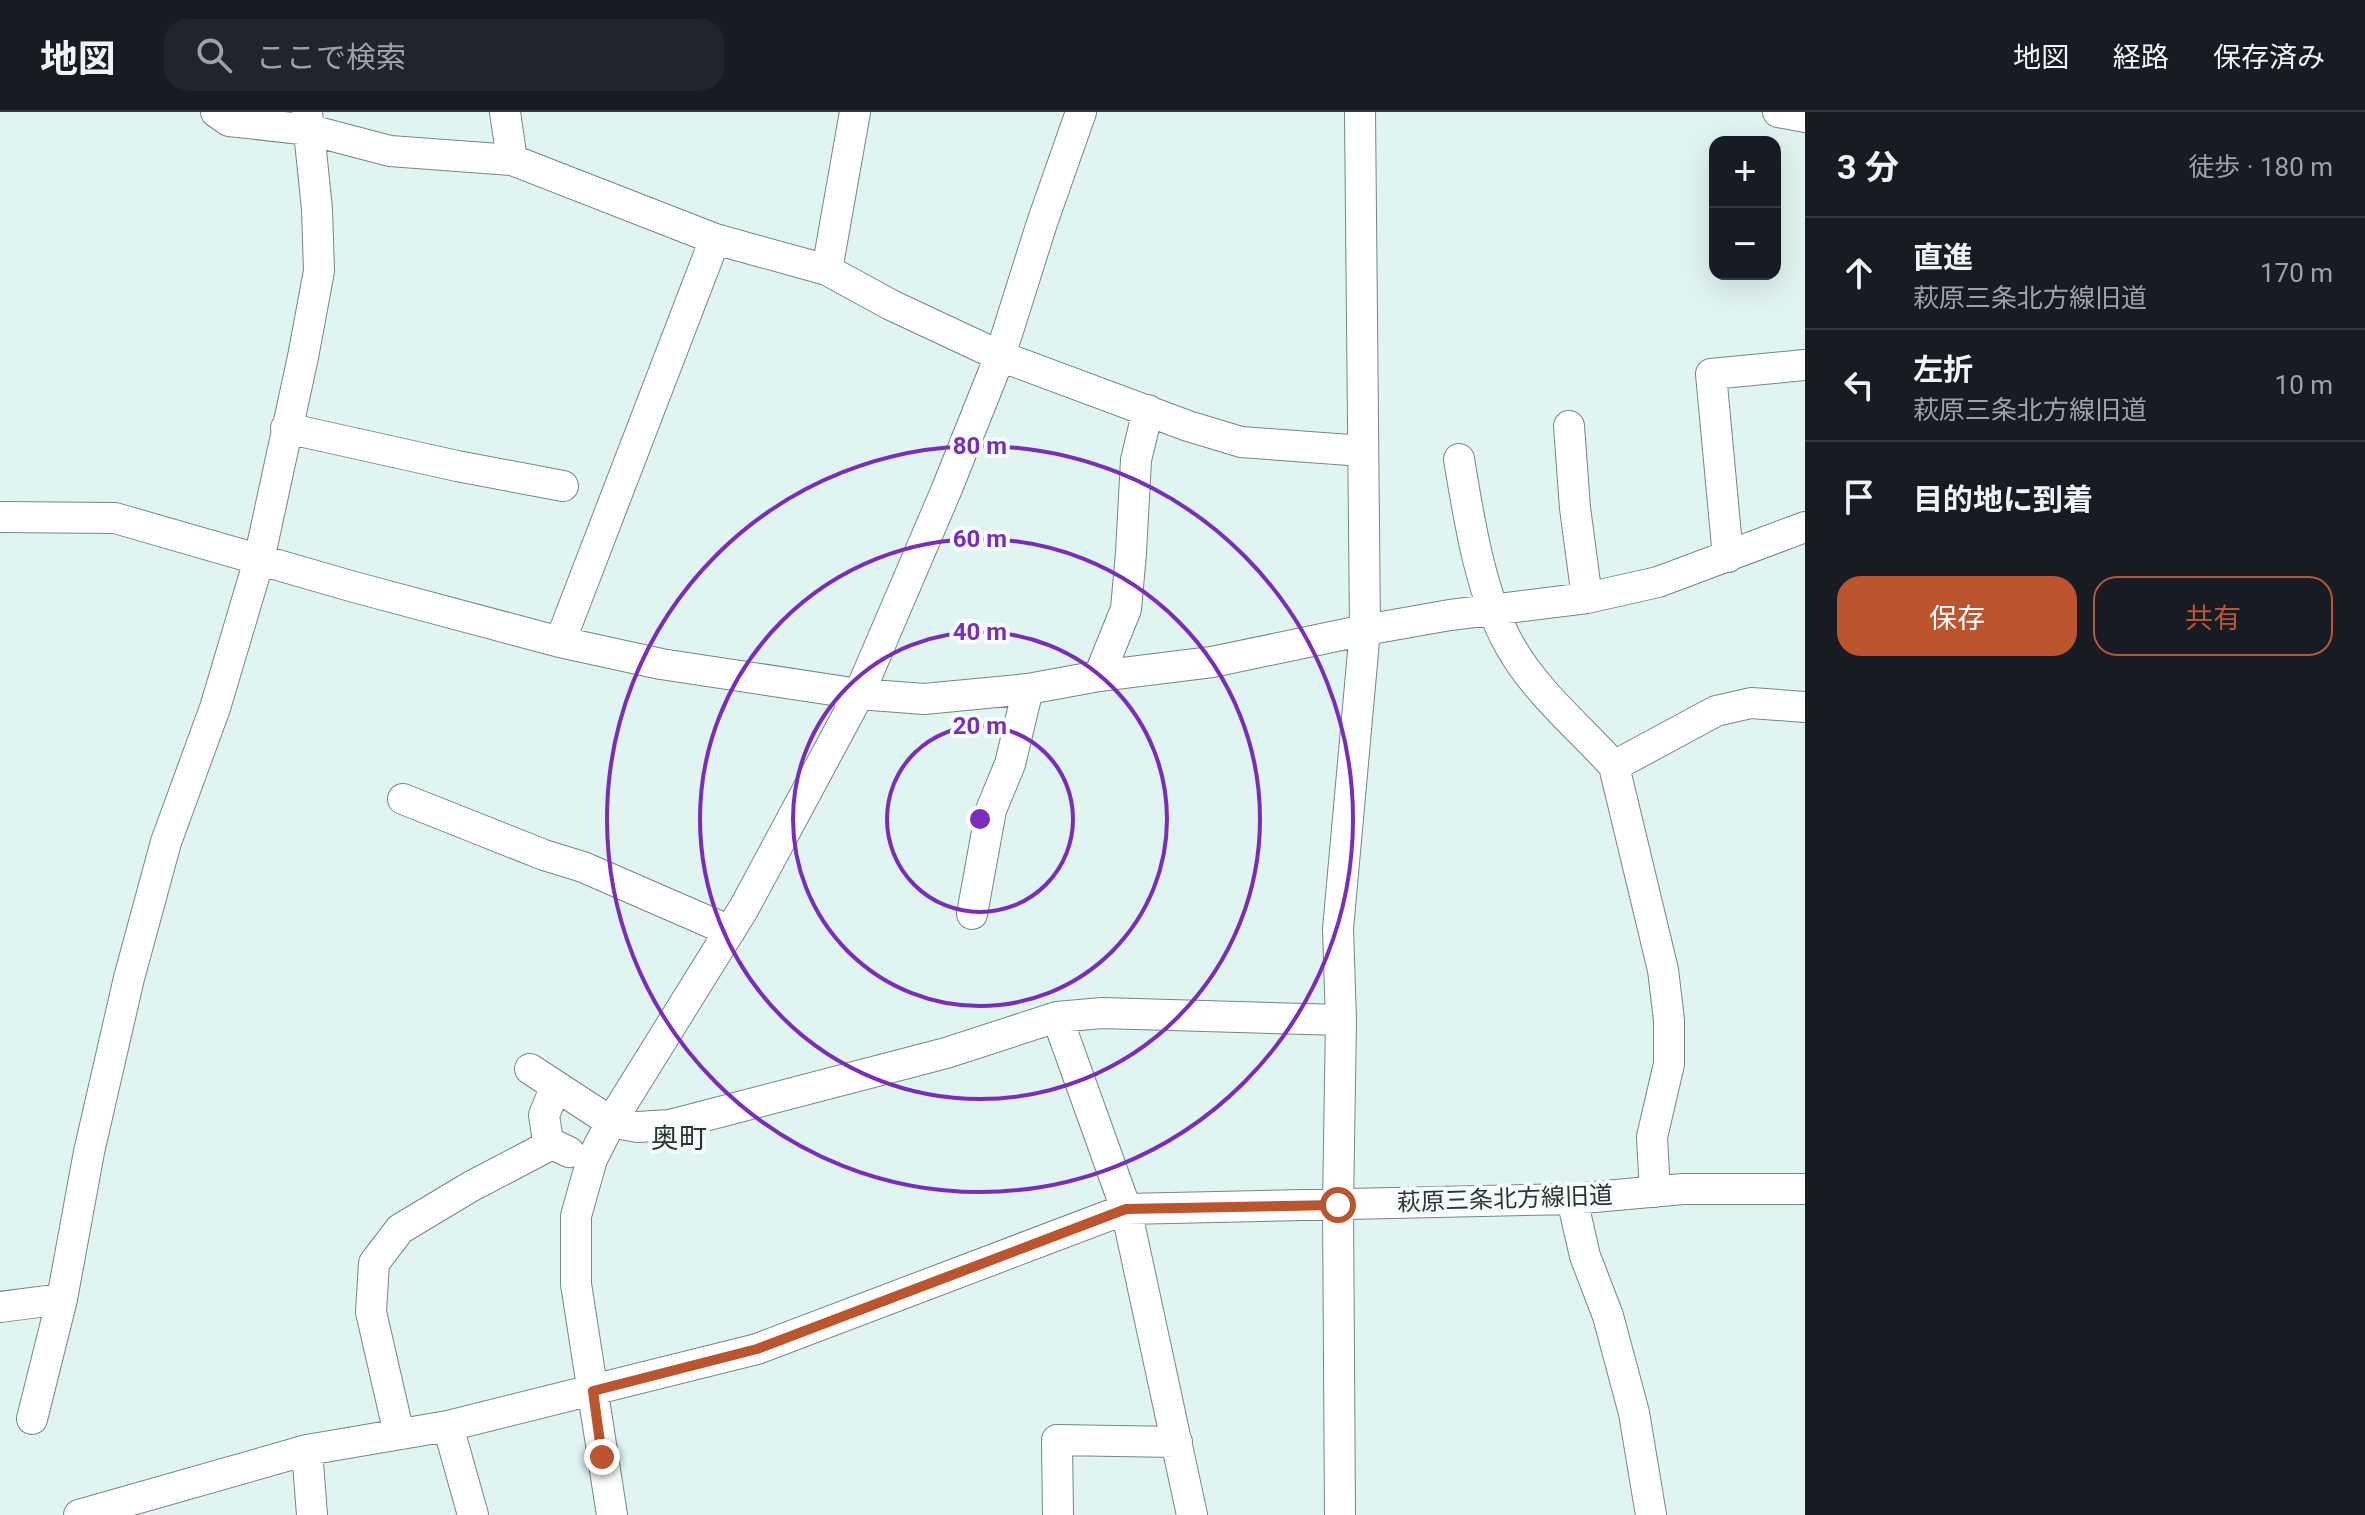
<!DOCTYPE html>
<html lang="ja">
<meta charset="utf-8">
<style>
body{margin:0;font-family:Roboto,"Noto Sans JP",sans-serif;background:#20242c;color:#f1f3f6}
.controls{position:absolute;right:24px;top:24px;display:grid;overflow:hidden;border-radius:16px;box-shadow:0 8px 32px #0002}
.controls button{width:72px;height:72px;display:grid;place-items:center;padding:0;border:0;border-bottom:2px solid #363941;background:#171b24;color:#f1f3f6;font:40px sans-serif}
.stop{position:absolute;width:24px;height:24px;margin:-18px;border:6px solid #bc542d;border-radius:50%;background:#fff}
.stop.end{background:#bc542d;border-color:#fff;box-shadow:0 2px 8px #0008}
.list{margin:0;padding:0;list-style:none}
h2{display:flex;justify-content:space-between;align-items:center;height:104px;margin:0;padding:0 32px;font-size:34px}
h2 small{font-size:26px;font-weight:400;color:#9ea1a6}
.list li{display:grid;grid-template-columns:52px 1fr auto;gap:24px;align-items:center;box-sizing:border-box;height:112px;padding:0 32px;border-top:2px solid #363941}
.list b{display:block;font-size:30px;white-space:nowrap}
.list p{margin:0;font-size:26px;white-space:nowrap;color:#9ea1a6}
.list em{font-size:26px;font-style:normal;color:#9ea1a6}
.actions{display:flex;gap:16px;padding:24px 32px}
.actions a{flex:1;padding:18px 0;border:2px solid #bc542d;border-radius:24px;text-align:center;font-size:28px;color:#bc542d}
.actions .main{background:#bc542d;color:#fff}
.icon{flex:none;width:44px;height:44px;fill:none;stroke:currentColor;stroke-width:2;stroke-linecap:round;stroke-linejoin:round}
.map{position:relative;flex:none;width:1805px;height:1403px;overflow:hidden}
header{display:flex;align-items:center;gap:48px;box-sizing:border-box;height:112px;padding:0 40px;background:#171b24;border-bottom:2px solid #363941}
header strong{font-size:38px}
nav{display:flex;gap:44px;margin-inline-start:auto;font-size:28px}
.search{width:560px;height:72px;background:#20242c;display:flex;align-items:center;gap:20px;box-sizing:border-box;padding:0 28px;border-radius:24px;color:#9ea1a6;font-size:30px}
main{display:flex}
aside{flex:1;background:#171b24}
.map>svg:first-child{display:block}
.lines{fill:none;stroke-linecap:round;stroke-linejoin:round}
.minor-casing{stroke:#758785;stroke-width:32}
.minor{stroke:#fff;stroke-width:30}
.route{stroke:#bc542d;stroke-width:10}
.ring{fill:none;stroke:#7b2cbf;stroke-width:4}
.labels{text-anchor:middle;stroke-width:8;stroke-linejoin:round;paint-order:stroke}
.street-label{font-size:24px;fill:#2c3333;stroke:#f6fefd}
.quarter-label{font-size:28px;fill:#2c3333;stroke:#f6fefd}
.centre{fill:#7b2cbf;stroke:#f6fefd;stroke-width:4}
.ring-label{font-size:24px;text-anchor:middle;font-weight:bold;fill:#7b2cbf;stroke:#f6fefd;stroke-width:8;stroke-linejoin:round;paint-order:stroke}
</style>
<header>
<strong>地図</strong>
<div class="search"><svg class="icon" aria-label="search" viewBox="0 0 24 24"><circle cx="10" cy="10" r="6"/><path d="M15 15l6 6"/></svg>ここで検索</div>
<nav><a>地図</a><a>経路</a><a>保存済み</a></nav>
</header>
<main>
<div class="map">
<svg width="1805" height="1403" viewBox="0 0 1805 1403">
<rect width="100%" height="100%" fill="#e0f4f2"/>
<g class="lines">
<g class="minor-casing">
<path id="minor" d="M216,0L229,9L310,18L390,39L512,48L715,127L827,158L891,193L1000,244L1188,314L1241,330L1363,339
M505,0L512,48
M1778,0L1805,5
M827,158L855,0
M1569,314L1575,396L1587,486
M286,316L457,354L563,374
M1459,347C1469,407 1480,481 1510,534C1536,580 1579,615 1614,654L1716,599L1751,591L1805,595
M0,405L115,406L354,475L560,530L661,552L859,582L924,587L1028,577L1099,564L1212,550L1365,518L1450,503L1587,486L1658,470L1805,415
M1728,445L1711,262L1805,253
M560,530L715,127
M1099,564L1126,497L1131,441L1136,348L1148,298
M1614,654L1663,858L1669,908V952L1652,1025L1655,1080
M403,687L544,743L583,755L730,819
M972,802L991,698L1010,652L1028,577
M1057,905L1126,1097L1192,1403
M530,957L611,1010L638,1015L670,1013L946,941L1057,905L1102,901L1341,908
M556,974L544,1003L548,1030L569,1040
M1572,1087L1585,1144L1608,1204L1634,1301L1651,1403
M0,1195L62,1187
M32,1307L62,1187L89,1040L129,866L166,730L215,596L259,448L303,245L319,159L317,97L307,0
M448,1314L473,1403
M399,1322L371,1200L374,1151L400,1117L470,1075L552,1032
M307,1338L312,1403
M79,1403L307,1338L448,1314L757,1237L1126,1097L1572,1087L1683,1077H1805
M612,1403L576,1172V1104L592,1047L611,1010L744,796L859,582L946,379L1000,244L1042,111L1081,0
M1058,1403L1057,1328L1177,1330
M1340,1403L1338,1093L1341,908L1338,817L1365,518L1360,0"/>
</g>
<use href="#minor" class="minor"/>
</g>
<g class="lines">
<path class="route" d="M602,1345L593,1279L757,1237L1126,1097L1338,1093"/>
</g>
<g class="ring">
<circle cx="980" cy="707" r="93"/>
<circle cx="980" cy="707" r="187"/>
<circle cx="980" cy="707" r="280"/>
<circle cx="980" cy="707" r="373"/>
</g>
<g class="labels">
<g class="street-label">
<text transform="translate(1505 1087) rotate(-2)" y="8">萩原三条北方線旧道</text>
</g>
<g class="quarter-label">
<text x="679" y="1036">奥町</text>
</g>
</g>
<circle cx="980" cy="707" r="12" class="centre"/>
<g class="ring-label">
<text x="980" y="342">80 m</text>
<text x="980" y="435">60 m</text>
<text x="980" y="528">40 m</text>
<text x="980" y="622">20 m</text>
</g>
</svg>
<div class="controls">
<button>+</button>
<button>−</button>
</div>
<div class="stop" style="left:1338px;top:1093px"></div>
<div class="stop end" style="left:602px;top:1345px"></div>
</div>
<aside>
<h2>3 分<small>徒歩 · 180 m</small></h2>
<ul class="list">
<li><svg class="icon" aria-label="ahead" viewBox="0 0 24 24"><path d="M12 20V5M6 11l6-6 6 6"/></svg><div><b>直進</b><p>萩原三条北方線旧道</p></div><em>170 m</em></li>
<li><svg class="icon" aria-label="left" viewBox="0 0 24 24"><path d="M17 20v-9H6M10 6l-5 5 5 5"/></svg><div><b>左折</b><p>萩原三条北方線旧道</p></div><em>10 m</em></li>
<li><svg class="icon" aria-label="arrive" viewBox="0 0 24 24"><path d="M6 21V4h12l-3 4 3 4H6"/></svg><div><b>目的地に到着</b></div></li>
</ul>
<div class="actions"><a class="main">保存</a><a>共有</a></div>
</aside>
</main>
